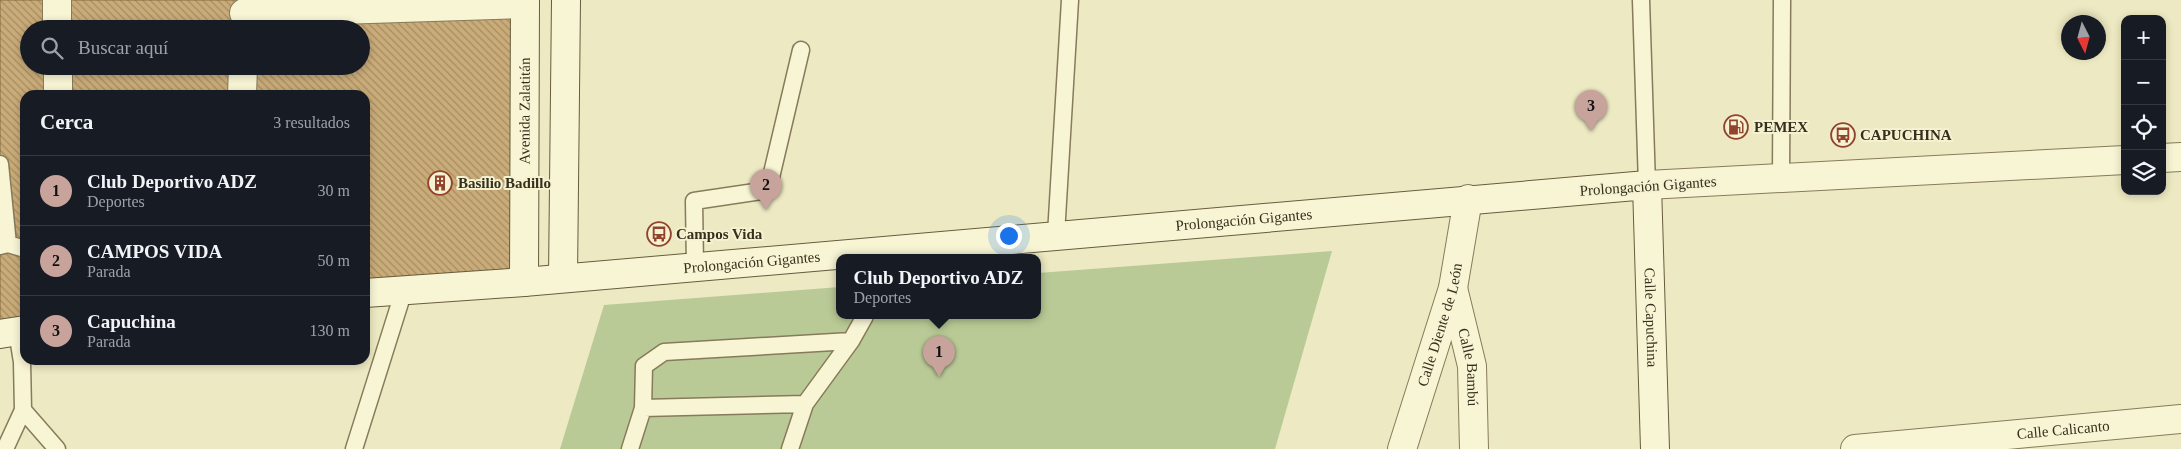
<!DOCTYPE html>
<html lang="es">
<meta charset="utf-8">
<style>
body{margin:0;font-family:"Times New Roman",serif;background:#242831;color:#f1f3f6}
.controls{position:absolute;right:15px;top:15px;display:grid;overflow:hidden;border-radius:10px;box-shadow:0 2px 8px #0003}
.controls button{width:45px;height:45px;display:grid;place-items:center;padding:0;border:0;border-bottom:1px solid #363941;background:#171b24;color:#f1f3f6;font:25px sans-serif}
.compass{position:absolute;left:2061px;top:15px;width:45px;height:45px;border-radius:50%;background:#171b24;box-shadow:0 2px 8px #0003;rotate:174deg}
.you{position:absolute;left:1008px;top:235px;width:18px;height:18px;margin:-12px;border:4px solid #fff;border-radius:50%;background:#1a73e8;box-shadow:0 0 0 8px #1a73e833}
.badge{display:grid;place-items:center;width:32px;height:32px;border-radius:50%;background:#c7a39b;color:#111;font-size:16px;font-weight:700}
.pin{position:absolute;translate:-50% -41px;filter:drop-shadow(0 1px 2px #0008)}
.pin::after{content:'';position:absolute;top:26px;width:18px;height:15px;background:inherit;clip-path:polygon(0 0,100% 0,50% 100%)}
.popup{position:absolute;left:836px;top:254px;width:205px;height:65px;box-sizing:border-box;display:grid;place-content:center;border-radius:10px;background:#171b24;filter:drop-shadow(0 1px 4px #0005);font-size:16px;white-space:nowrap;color:#9ea1a6}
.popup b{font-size:19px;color:#f1f3f6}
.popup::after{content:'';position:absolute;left:50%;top:100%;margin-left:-10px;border:10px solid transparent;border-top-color:#171b24}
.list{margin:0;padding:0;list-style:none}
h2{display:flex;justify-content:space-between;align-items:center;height:65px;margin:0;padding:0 20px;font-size:21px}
h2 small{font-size:16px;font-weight:400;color:#9ea1a6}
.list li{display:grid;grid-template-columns:32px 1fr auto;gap:15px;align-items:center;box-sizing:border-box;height:70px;padding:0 20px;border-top:1px solid #363941}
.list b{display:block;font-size:19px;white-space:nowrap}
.list p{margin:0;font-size:16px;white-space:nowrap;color:#9ea1a6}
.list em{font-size:16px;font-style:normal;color:#9ea1a6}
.icon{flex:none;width:28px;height:28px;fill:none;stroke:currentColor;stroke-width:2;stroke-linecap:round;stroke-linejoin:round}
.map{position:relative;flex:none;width:2181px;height:449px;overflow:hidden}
.search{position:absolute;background:#171b24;box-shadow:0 2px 8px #0003;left:20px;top:20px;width:350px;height:55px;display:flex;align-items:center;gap:12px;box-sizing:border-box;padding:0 18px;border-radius:28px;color:#9ea1a6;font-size:19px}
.panel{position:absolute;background:#171b24;box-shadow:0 2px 8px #0003;left:20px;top:90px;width:350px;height:275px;border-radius:15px}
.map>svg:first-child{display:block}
.green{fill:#b9ca96}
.building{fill:url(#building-back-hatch);stroke:#846a40;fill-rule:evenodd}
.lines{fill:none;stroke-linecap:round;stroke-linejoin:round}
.lane-casing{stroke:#867b5a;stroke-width:19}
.street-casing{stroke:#867b5a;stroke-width:30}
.secondary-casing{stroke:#675c3d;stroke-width:30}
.lane{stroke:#f8f5d5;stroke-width:16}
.street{stroke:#f8f5d5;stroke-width:28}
.secondary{stroke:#f8f5d5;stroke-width:28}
.labels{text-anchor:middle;stroke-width:4;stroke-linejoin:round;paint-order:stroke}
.street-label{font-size:15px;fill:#362f1d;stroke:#f4f2d1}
.poi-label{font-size:15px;font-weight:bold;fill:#362f1d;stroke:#f4f2d1;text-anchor:start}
</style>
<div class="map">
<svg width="2181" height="449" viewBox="0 0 2181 449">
<defs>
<pattern id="building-back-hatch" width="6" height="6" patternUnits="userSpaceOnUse" patternTransform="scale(1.25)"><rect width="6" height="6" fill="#caac79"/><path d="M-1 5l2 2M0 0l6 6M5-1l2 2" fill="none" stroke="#a58c63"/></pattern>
</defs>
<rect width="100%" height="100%" fill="#ede9c2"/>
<path class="green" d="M1332,251L1275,449H560L604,305L840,287V316H1038V273Z"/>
<path class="building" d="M0,0H514V270L365,280V95H25V317L0,321ZM29,29H361V66H29Z"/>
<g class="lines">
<g class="lane-casing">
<path id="lane" d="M1641,0L1647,185
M0,164L8,244
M1781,178L1782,0
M1056,235L1070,0
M0,246L8,244L25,249
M695,266L694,201L768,190L801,50
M643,408L644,366L664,352L851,341
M23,410L57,449
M5,449L23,410L22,362L17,331
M354,449L404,290
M630,449L643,408L805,404L851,341L865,316
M790,449L805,404"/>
</g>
<g class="street-casing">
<g id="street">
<path d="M57,0V29"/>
<path d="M244,13L524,4"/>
<path d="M58,66V95"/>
<path d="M242,95L243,66"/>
<path d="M2162,158L2181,157"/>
<path d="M1647,185L2125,160"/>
<path id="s1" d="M1453,288L1472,366L1474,449"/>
<path id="s2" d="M1402,449L1453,288L1468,199"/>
<path id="s3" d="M1855,449L2181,419"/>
</g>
</g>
<g class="secondary-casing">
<g id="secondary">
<path d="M563,278L566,0"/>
<path id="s4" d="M524,282L525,0"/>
<path id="s5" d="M365,293L524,282L1647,185L1655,449"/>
<path d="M0,334L25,330"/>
</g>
</g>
<use href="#lane" class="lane"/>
<use href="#street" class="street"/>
<use href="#secondary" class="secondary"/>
</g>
<defs>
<g id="fuel-ring" transform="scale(1.25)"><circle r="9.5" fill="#f4f2d1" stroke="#93422b" stroke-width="1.5"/><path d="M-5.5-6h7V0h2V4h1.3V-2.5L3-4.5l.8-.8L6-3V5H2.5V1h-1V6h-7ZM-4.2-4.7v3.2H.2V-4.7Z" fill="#93422b"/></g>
<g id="bus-ring" transform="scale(1.25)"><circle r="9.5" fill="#f4f2d1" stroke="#93422b" stroke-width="1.5"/><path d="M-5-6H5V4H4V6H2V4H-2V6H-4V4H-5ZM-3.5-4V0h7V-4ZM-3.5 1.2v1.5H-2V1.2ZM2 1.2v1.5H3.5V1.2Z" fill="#93422b"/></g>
<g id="building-ring" transform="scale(1.25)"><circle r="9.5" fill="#f4f2d1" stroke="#93422b" stroke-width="1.5"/><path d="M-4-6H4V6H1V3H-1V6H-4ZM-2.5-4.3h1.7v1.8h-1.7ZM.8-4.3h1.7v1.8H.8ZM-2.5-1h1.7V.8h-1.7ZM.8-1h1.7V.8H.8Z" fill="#93422b"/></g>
</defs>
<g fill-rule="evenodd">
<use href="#fuel-ring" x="1736" y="127"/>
<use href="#bus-ring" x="1843" y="135"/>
<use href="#building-ring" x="440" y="183"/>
<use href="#bus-ring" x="659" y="234"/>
</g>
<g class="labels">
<g class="street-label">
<text dy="5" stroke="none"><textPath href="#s4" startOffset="171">Avenida Zalatitán</textPath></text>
<text transform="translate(1648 186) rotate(-4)" y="5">Prolongación Gigantes</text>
<text dy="5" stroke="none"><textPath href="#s5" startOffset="882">Prolongación Gigantes</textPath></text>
<text dy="5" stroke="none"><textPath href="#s5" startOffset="388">Prolongación Gigantes</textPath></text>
<text dy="5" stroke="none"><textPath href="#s5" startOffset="1419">Calle Capuchina</textPath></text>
<text dy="5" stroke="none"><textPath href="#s2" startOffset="130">Calle Diente de León</textPath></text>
<text dy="5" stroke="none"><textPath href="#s1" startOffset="81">Calle Bambú</textPath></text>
<text dy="5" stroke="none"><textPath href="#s3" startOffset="209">Calle Calicanto</textPath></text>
</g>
<g class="poi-label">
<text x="1754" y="132">PEMEX</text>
<text x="1860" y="140">CAPUCHINA</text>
<text x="458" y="188">Basilio Badillo</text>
<text x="676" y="239">Campos Vida</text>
</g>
</g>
</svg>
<div class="controls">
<button>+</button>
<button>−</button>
<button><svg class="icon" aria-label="locate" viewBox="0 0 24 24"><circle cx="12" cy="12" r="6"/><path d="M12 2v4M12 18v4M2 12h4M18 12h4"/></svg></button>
<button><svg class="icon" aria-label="layers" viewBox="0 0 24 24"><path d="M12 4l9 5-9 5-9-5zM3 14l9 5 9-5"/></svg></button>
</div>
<svg class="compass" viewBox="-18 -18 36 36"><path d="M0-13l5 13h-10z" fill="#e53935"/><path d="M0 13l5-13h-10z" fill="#9ea1a6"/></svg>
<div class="you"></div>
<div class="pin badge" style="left:939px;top:377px">1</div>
<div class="popup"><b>Club Deportivo ADZ</b>Deportes</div>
<div class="pin badge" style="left:766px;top:210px">2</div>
<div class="pin badge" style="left:1591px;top:131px">3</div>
<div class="search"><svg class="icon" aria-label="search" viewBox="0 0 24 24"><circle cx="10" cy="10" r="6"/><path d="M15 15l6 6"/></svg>Buscar aquí</div>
<section class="panel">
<h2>Cerca<small>3 resultados</small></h2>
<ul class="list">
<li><span class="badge">1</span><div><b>Club Deportivo ADZ</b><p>Deportes</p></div><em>30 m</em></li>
<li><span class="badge">2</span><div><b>CAMPOS VIDA</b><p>Parada</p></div><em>50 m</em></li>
<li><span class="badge">3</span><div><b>Capuchina</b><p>Parada</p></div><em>130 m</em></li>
</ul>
</section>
</div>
